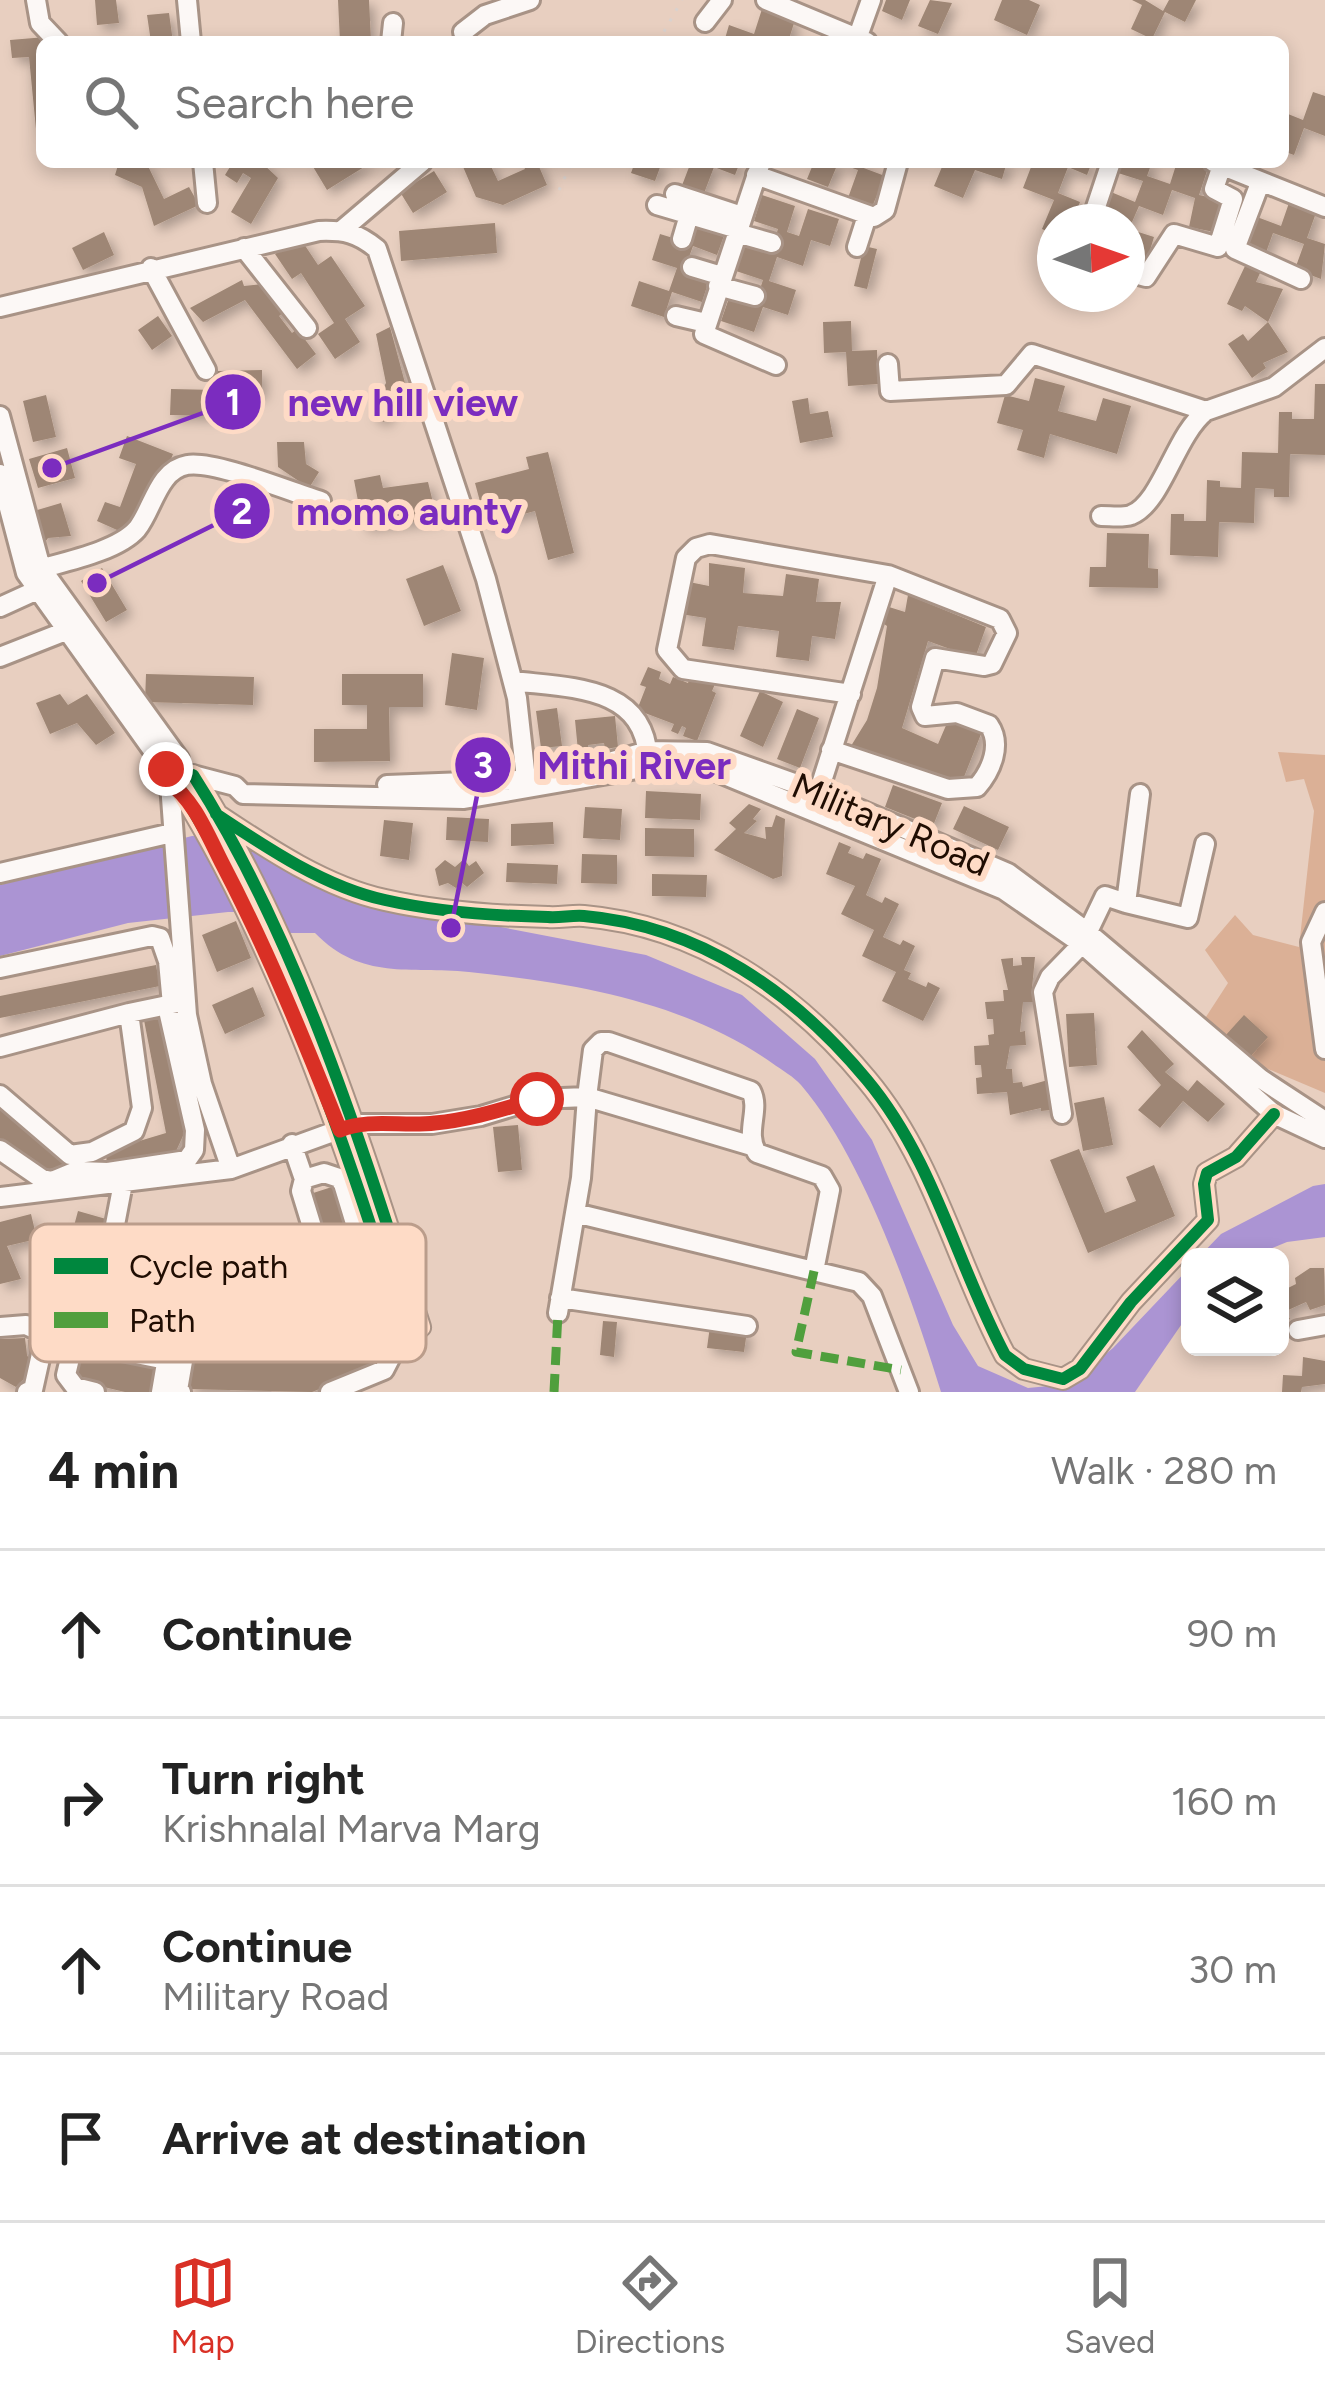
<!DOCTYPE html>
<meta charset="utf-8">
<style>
body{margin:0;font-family:Figtree,sans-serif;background:#f6f6f6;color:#222}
.controls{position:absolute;right:36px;bottom:36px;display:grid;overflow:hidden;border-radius:18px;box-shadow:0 6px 18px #0003}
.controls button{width:108px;height:108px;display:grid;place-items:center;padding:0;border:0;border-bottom:3px solid #e0e0e0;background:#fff;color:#222;font:60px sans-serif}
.compass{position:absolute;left:1037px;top:204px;width:108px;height:108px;border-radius:50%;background:#fff;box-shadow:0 6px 18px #0003;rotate:88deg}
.stop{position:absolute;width:36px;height:36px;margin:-27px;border:9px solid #d93025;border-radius:50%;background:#fff}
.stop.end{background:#d93025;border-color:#fff;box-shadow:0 3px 12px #0008}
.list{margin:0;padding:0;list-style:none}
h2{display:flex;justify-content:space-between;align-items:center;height:156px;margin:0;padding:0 48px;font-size:51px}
h2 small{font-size:39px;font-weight:400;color:#767676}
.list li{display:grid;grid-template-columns:78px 1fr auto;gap:36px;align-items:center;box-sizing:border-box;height:168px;padding:0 48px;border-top:3px solid #e0e0e0}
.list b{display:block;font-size:45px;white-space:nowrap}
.list p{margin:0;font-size:39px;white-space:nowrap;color:#767676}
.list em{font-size:39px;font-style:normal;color:#767676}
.icon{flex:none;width:66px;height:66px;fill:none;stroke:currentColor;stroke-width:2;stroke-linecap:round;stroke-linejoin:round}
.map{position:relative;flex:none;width:1325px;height:1392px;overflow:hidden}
.search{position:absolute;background:#fff;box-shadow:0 6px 18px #0003;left:36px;right:36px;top:36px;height:132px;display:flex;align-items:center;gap:30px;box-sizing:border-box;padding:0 42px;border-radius:18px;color:#767676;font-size:45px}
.sheet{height:828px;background:#fff}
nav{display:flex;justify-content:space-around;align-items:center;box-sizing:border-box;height:168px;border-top:3px solid #e0e0e0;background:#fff;font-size:33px;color:#767676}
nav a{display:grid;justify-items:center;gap:6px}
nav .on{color:#d93025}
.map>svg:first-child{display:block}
.green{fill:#dbb096}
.water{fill:#ab94d3}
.building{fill:#9e8674;filter:url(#shadow)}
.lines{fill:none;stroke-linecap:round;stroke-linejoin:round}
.minor-casing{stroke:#a89386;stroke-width:24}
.path{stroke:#dad2ce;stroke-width:3;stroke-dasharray:3 9;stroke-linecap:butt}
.minor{stroke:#fcf8f6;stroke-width:18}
.quiet{stroke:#509f3d;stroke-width:9;stroke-dasharray:18 9;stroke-linecap:butt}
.cycleway-casing{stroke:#fedbc6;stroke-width:20}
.cycleway{stroke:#00873e;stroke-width:12}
.route{stroke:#d93025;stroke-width:15}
.labels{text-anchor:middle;stroke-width:12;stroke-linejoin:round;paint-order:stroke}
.street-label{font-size:36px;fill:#200d02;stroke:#fedbc6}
.key{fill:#fedbc6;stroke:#bb9d8b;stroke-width:3}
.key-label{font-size:33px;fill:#200d02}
.leader{fill:none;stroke:#7b2cbf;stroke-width:4.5}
.callout-dot{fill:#7b2cbf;stroke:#fedbc6;stroke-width:4.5}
.mark-label{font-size:36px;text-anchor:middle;font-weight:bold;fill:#fff}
.callout-label{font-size:39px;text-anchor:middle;font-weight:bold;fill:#7b2cbf;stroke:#fedbc6;stroke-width:12;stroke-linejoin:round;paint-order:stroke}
</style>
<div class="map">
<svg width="1325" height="1392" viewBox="0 0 1325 1392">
<defs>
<filter id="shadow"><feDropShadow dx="5.5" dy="5.5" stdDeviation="6" flood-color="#0004"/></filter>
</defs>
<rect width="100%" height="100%" fill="#e8cfc0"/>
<path class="green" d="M1278,752L1325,755V1093L1261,1066L1202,1023L1228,983L1205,950L1235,915L1253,935L1299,947L1314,811L1304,779L1286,782Z"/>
<path class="water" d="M192,836L243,838L360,900L646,955L742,995L815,1059L872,1140L953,1325L978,1366L1028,1388L1069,1384L1113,1348L1190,1267V1312L1135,1392H941C913,1301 863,1157 801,1085C794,1077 782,1070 772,1063C684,1001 573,983 469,972C409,966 362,981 315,933H289L278,912H228L128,923L0,956V885Z
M1325,1184V1237L1287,1242L1251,1257H1199L1221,1234L1313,1186Z"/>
<path class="building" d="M95,0H116L119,23L97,25Z
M338,0H369L371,41L340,42Z
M886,0H910L902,20L882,11Z
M930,0L952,3L938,34L918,26Z
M1002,0H1029L1040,5L1027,35L994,20Z
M1132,0H1145L1163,11L1169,0H1196L1185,22L1165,12L1152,39L1131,29L1142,5Z
M762,9L795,20L788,42L762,37L760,42H724L729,25L754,34Z
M169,13L173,42H151L147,15Z
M46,37L47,42H42V129H36L29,57L12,58L10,40Z
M1313,92L1325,96V136L1304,128L1294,155L1283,151V112L1303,120Z
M119,162L147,164L164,199L189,187L199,205L154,226L142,187L115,175Z
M233,162H261L278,178L251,224L231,212L251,178L243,173L237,183L225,175Z
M316,162H372L327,190L312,165Z
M461,162H489L498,181L525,169L522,162H537L547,185L503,205L476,197Z
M635,162H662L655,181L631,173Z
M691,162L714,164L740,162L735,175L714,167L703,196L681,188Z
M814,162H863L861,167L885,176L872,207L848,198L858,170L838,163L828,187L807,179Z
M944,162L975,164L1007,162L1002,179L975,170L963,198L934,186Z
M1033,162H1092L1087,175L1068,167L1058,193L1080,202L1072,222H1055V235L1042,229L1054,200L1023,188Z
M1122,162H1152L1147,176L1170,184L1177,162L1208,168L1199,195L1222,200L1214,232L1189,227L1195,198L1172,190L1163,215L1139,206L1129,229L1154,237L1144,270L1127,265V222L1099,220L1111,192L1135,202L1143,181L1118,173Z
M434,171L447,192L413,213L400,192Z
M762,195L795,206L787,232L799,236L808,209L839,219L830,246L811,240L803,266L777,257L769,281L796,290L788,315L763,307L754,332L721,321L730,295L755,304L763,280L736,271L744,246L770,254L778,229L754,221Z
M1290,200L1317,210L1307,238L1325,244L1321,279L1295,269L1304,244L1273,233L1264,258L1237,247L1249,214L1281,226Z
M693,219L726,230L717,255L693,246L685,268L710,277L702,302L672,292L664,317L631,306L639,281L669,291L677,268L652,260L660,234L686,242Z
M495,223L497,253L401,261L399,231Z
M104,232L114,255L83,270L72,248Z
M300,238L318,265L331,256L365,306L345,319L360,342L335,359L318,334L334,323L301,273L292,279L275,254Z
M864,246L877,249L867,289L854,286Z
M1245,266L1260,273L1256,282L1283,289L1268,322L1245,306L1242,311L1227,304Z
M242,280L244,286L263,284L284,312L279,316L292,333L297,329L316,354L297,369L245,300L203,322L190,308Z
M158,316L172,336L152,350L138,330Z
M851,321L852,351L877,350L878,384L848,386L846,352L824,353L823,322Z
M1268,322L1288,352L1263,363L1266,368L1252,378L1228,344L1243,334L1248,341Z
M390,327L405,383L384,422L369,414L386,383L376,334Z
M262,370V395L216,396L215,416L170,415L171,389L216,390V371Z
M1035,378L1065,386L1058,411L1096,421L1103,398L1131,406L1117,454L1050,434L1044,458L1017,450L1023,430L997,423L1005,395L1029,401Z
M1315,384H1325V455L1290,454L1289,497H1274V489L1255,488L1254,523L1219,522L1218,557L1170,555L1171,514H1184V521H1206L1207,480L1220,481V487L1241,488L1242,452L1278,453L1279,412H1292V419H1314Z
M46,395L56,437L33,442L23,401Z
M808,398L810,414L828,411L833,437L800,443L792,401Z
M127,436L173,454L165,475L158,472L126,534L97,521L105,502L120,507L136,464L119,458Z
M277,442H304L306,464L319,472L309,488L278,467Z
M67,448L75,478L38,488L29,459Z
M548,452L574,553L548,560L535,511L486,524L475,483L529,469L526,457Z
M380,475L383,488L428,482L437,519L363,527L354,480Z
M61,503L71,536L48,538L43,545L34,511Z
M1107,533L1149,534L1148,568L1158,569V588L1089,587L1090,567H1106Z
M709,563L745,568L743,593L783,596L786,574L819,579L816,602H841L835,639L812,636L809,661L776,657L779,631L738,626L734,650L702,646L706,618L680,614L684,581L709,586Z
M443,565L461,611L424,626L406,579Z
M102,568L127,610L106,622L81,581Z
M908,595L986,627L975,658L928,641L902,728L938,744L950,716L983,729L962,782L851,746L867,720L877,688L887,626L884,624L889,607L905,612Z
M452,653L484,658L477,710L445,705Z
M648,667L661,672L659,679L670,684L673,677L688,683L691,674L715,684L712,691L716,693L697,741L683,736L686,728L682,726L678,734L671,731L674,724L637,710L646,687L640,685Z
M146,674L254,677L253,705L145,702Z
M342,674H423V707H389L390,761L314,762V729H367V705H342Z
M760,691L783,702L763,747L740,736Z
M60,694L68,705L87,694L115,733L96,745L77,723L50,734L36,703Z
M557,708L562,746L541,748L536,711Z
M797,709L819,718L800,768L777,759Z
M615,716L618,747L605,749L604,743L588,745V750L578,751L575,720Z
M893,785L942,803L933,826L885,807Z
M646,791L701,794L700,820L645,818Z
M749,804L761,809L753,819L757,821L744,833L766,839L765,827H772L776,815L785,819L782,876L773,879L714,850L736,829L729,823Z
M964,806L1009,827L998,850L953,829Z
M585,807L622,809L620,840L583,838Z
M447,817L489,819L488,842L446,840Z
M384,820L413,823L409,860L380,856Z
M553,822L554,844L511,846V824Z
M645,828L694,829V857L645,856Z
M839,842L851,847L848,853L863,859L866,853L881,859L866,895L882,903L885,897L899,904L883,937L900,945L903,940L915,946L904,970L911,973L908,979L926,987L928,982L940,988L923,1021L882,1001L896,972L862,956L874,930L841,914L855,886L826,874Z
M582,854L617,855V884L581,883Z
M464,859L469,866L476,861L484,873L467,887L462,883L456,888L448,883L439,886L435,869L445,860L455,867Z
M507,863L558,865L557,884L506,882Z
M652,874L707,875L706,897L652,896Z
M236,921L251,958L217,972L202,935Z
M1021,957H1035L1032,988H1037L1038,1002H1023L1020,1032L1025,1031L1026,1045L1010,1046L1006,1069H1012L1013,1083L1022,1082L1023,1087L1055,1078L1059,1109L1041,1111V1108L1010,1115L1007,1092L977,1094L976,1078L982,1077L981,1065H975L974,1046L989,1045L988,1035L994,1034L993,1019H987L985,1002L1004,1001L1003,990H1008L1001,959L1013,958V966L1022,965Z
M156,965L160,986L0,1018V996Z
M253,987L265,1016L225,1034L212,1005Z
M163,1011L186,1129L173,1158L107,1171L106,1151L166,1133L143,1015Z
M1094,1013L1097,1065L1069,1067L1066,1014Z
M1244,1015L1268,1037L1249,1058L1225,1036Z
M1142,1030L1174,1064L1165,1072L1188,1091L1197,1080L1225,1104L1208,1122L1183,1101L1160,1128L1138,1110L1161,1085L1127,1047Z
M1104,1097L1113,1145L1083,1151L1074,1103Z
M0,1103L15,1120L45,1135L68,1159L55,1177L0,1141Z
M518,1125L522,1170L498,1172L493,1127Z
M1079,1149L1105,1213L1136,1201L1126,1177L1154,1165L1175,1216L1088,1253L1050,1160Z
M338,1185L382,1317L351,1327L307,1195Z
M78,1211L106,1219L78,1323L50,1315Z
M31,1214L37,1239L7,1246L21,1279L0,1284V1222Z
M1310,1268H1324L1325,1305L1310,1310L1306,1302L1286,1311L1290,1319L1280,1324V1292L1296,1284L1295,1278Z
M603,1321L617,1322L614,1357L600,1355Z
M710,1326L747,1331L744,1352L707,1348Z
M373,1333L381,1364L312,1392L188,1389L192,1350L283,1356Z
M25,1338L27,1355L34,1369L16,1387L0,1378V1339Z
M93,1348L162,1364L156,1392H125L70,1379L74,1361Z
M1303,1357L1325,1361V1384L1302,1387L1301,1392H1282L1283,1375L1302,1376Z"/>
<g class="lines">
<g class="minor-casing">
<path id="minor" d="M36,0L40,23L58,42
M187,0L191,42
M766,0L867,42
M705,22L722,0
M463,32L485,15L530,0
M857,39L871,0
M391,42L393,23
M203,162L207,203
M761,162L704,334L776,365
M1213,162L1325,207
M756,175L874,217L885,210L898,162
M1260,183L1235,249L1301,279
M675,194L742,216
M657,205L738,229
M1091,222L1111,162
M342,230L422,162
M737,233L772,243
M682,239L689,215
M857,247L865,222
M244,248L307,328
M692,267L722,276
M151,268L206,370
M1127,272L1146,277L1174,234L1218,247L1233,199L1214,189L1222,165
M718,286L755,296
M0,307L319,231C344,230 358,233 377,249L486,579L517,698L526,779
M676,316L706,323
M888,364L890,391L1006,385L1032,354L1206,411L1274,387L1325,348
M0,416L41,568L179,759
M0,474L26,573L166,769
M1101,516C1111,516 1122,518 1131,515C1162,503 1175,435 1206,411
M26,573C57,563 116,553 137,529C153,509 158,470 187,465C214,460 291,492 321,501
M0,607L46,586
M0,657L71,629
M513,681C569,688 644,685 648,758
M831,750L948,789L977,787C992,770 1002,744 989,725L957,713L925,716L921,707L935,658L984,666L992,664L1007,633L1000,619L888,575
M613,761L648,751L707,752L819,792L1008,873L1086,931L1261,1079L1325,1121
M193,775L235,786L243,794L464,799L649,767H705L1004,890L1082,944L1274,1114L1325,1138
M170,784L187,1015L202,1084L231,1169
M387,785L515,780
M179,787C283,956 345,1144 405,1332L410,1335L420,1327C361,1143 298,939 193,775
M815,803L888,575L710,544L696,548L686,558L667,650L683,669L851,694
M216,814C267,848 325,887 385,900C438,912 494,916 548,917C560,918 572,915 584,916C700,926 795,993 867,1080C934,1160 957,1265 1005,1355L1024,1369L1063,1379L1080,1369L1131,1302L1208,1220L1204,1184L1207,1173L1236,1157L1274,1114
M0,873L172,833
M1126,903L1188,918L1205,844
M1325,912L1311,942L1325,1049
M0,968L152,936L160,938L168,961L172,1005
M0,1047L129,1013
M0,1095L70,1155L92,1152L134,1131L142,1108L129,1013L177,1003
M1062,1114L1043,992L1050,977L1082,944L1105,896L1126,903L1140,794
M0,1150L42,1179L52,1181L76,1171L108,1172L187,1160L194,1150L195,1130L167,1006
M304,1179L324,1173L339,1178L343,1184L393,1348
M0,1197L231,1169L355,1124H432L481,1116L537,1099L587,1097L593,1050L601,1042H609L751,1091C761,1110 744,1132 757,1153L822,1176L830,1190L814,1271
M575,1213L859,1282L872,1296L909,1392
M560,1298L747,1326
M558,1313L581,1178L587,1097L752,1146
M0,1327L26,1325L39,1331L41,1354L33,1390L27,1392
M1298,1330L1325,1325
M92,1345L123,1183
M95,1392L75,1387L66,1375L71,1354L92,1345L161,1359L166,1363L161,1392
M181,1392L178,1390L186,1344L196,1341L272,1348L340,1331L342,1325L301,1191L304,1179L292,1144
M330,1392L384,1370L399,1341"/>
</g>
<path class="path" d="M658,42L682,0
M559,190L572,162"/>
<use href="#minor" class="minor"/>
<path class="quiet" d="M814,1271L796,1352L901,1370
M554,1392L558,1313"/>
<g class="cycleway-casing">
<path id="cycleway" d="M179,787C283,956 345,1144 405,1332L410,1335L420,1327C361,1143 298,939 193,775
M216,814C267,848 325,887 385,900C438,912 494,916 548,917C560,918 572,915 584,916C700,926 795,993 867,1080C934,1160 957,1265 1005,1355L1024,1369L1063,1379L1080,1369L1131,1302L1208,1220L1204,1184L1207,1173L1236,1157L1274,1114"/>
</g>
<use href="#cycleway" class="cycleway"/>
</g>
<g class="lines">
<path class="route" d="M166,769L168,782C194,799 208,836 223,865C268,951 304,1040 340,1130C369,1118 404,1127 435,1123C470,1120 503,1109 537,1099"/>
</g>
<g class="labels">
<g class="street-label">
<text transform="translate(891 824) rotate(23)" y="13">Military Road</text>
</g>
</g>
<rect x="30" y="1224" width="396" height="138" rx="18" class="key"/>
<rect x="54" y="1258" width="54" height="16" fill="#00873e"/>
<rect x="54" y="1312" width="54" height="16" fill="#509f3d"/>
<g class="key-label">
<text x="129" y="1278">Cycle path</text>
<text x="129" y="1332">Path</text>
</g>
<path class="leader" d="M52 468L233 402M97 583L242 511M451 928L483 765"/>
<g class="callout-dot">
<circle cx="52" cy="468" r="12"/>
<circle cx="97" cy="583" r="12"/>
<circle cx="451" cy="928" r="12"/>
<circle cx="233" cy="402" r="30"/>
<circle cx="242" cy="511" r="30"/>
<circle cx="483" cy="765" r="30"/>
</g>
<g class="mark-label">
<text x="233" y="415">1</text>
<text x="242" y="524">2</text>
<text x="483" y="778">3</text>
</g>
<g class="callout-label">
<text x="403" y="416">new hill view</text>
<text x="409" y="525">momo aunty</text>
<text x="634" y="779">Mithi River</text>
</g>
</svg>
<div class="controls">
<button><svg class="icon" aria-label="layers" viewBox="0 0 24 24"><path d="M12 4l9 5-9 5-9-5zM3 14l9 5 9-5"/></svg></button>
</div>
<svg class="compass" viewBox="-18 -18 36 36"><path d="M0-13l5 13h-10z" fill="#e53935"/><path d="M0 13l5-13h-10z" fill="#767676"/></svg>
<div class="stop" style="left:537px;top:1099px"></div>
<div class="stop end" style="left:166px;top:769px"></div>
<div class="search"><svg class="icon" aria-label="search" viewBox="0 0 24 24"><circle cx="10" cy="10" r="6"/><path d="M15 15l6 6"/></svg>Search here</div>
</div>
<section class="sheet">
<h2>4 min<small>Walk · 280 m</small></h2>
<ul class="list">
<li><svg class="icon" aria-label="ahead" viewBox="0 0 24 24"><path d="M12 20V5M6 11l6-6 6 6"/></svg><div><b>Continue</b></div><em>90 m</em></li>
<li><svg class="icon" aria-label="right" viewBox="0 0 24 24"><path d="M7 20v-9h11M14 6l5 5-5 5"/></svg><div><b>Turn right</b><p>Krishnalal Marva Marg</p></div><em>160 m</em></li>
<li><svg class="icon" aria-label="ahead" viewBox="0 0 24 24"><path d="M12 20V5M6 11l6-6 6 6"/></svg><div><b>Continue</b><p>Military Road</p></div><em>30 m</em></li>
<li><svg class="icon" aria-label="arrive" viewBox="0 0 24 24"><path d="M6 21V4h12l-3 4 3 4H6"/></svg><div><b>Arrive at destination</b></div></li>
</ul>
</section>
<nav>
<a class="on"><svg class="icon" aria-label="map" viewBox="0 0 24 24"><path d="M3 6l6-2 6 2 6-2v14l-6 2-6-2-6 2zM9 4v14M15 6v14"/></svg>Map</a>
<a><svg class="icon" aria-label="directions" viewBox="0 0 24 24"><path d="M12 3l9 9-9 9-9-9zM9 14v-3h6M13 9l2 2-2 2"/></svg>Directions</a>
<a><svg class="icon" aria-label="saved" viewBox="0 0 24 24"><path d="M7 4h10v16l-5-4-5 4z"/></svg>Saved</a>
</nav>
